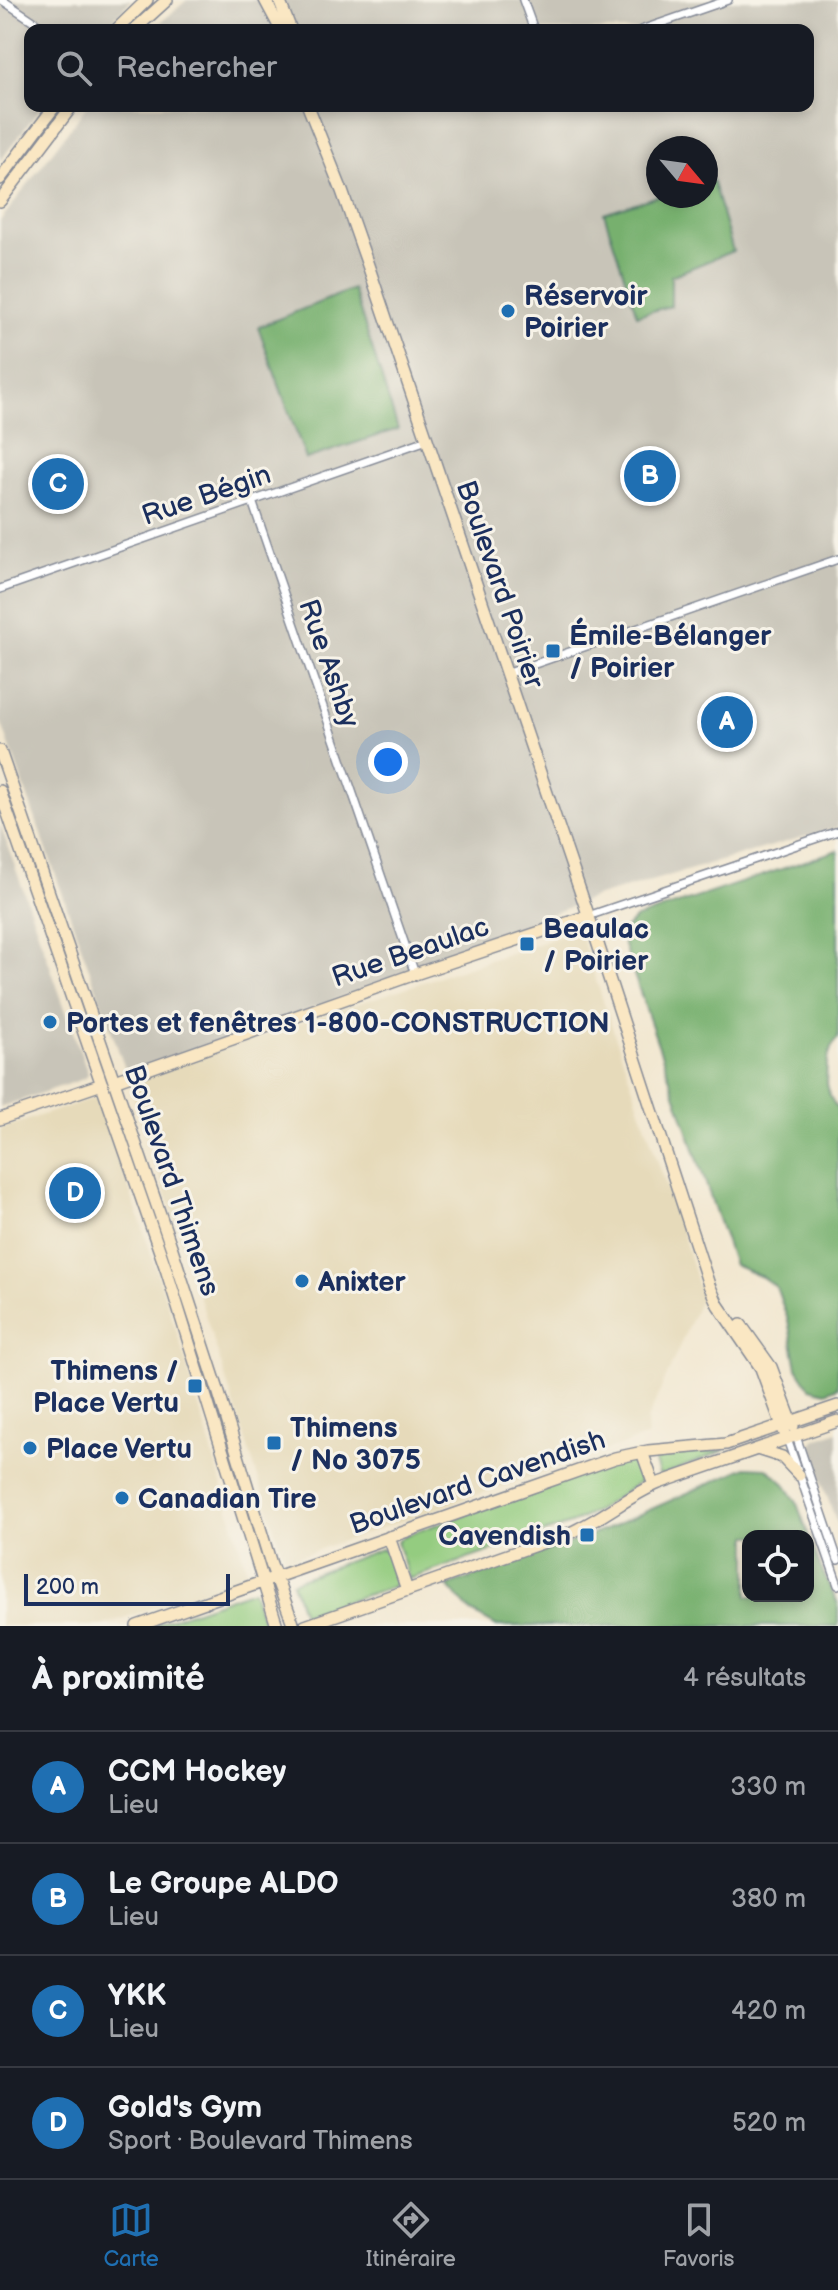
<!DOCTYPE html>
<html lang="fr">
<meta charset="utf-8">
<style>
body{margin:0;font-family:"Balsamiq Sans",sans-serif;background:#20242c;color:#f1f3f6}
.controls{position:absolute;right:24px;bottom:24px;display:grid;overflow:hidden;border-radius:16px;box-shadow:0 4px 12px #0003}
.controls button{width:72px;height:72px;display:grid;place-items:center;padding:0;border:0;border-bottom:2px solid #363941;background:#171b24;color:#f1f3f6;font:40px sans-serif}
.compass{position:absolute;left:646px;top:136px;width:72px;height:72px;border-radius:50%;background:#171b24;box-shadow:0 4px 12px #0003;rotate:119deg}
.scale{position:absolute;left:24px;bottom:20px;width:206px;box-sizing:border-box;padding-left:8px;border:4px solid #1b2f5e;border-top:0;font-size:22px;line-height:28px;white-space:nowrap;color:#1b2f5e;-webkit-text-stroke:6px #f7f3e8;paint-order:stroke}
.you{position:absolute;left:388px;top:762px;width:28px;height:28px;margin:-20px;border:6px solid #fff;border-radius:50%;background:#1a73e8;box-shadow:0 0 0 12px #1a73e833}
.badge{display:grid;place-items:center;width:52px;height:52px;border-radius:50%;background:#1f6fb2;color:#fff;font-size:26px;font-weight:700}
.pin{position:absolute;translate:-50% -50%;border:4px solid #fff;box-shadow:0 2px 8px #0006}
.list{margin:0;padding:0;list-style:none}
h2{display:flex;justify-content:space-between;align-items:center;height:104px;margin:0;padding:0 32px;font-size:34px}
h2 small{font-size:26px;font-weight:400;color:#9ea1a6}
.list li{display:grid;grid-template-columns:52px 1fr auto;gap:24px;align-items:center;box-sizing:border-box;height:112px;padding:0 32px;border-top:2px solid #363941}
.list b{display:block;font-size:30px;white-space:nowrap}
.list p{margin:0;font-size:26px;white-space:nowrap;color:#9ea1a6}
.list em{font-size:26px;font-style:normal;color:#9ea1a6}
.icon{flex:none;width:44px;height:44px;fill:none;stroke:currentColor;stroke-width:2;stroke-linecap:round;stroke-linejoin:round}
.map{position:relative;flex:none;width:838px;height:1626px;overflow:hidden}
.search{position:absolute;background:#171b24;box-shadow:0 4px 12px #0003;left:24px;right:24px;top:24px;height:88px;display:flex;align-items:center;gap:20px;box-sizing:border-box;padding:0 28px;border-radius:16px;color:#9ea1a6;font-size:30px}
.sheet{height:552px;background:#171b24}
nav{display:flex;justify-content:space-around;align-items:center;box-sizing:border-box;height:112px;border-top:2px solid #363941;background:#171b24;font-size:22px;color:#9ea1a6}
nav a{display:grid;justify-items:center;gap:4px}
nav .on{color:#1f6fb2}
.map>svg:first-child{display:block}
.built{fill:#e6daba}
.industrial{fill:#c8c4b8;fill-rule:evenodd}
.green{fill:#94cc80;stroke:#587e6f;stroke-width:2}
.forest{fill:#77b06e;stroke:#497066;stroke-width:2;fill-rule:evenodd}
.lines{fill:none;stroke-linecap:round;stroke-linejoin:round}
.street-casing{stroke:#868b97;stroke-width:10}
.secondary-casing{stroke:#868b97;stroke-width:14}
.street{stroke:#fff;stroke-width:7}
.secondary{stroke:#fae7c3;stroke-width:11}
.poi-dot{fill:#1f6fb2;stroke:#f7f3e8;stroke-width:3}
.labels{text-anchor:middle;stroke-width:6;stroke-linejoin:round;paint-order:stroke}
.poi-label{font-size:28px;font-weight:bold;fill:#1b2f5e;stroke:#f7f3e8;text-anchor:start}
.street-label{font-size:28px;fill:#1b2f5e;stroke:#f7f3e8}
</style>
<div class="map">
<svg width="838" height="1626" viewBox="0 0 838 1626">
<rect width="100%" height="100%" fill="#f7f3e8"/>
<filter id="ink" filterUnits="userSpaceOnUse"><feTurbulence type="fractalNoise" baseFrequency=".0125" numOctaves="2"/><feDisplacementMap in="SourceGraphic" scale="16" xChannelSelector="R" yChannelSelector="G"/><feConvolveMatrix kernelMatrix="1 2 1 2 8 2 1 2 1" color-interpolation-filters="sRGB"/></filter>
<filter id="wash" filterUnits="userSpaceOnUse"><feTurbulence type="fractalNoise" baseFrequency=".006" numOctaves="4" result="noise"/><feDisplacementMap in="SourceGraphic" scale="32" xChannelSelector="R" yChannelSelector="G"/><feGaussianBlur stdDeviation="1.8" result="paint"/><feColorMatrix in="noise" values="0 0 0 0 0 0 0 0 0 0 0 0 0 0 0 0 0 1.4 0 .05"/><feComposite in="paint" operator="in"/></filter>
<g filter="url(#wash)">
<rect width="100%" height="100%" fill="#f2e7d0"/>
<path class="built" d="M579,930L684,1238L701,1297L647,1421L648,1436L285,1561L129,1080Z
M94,1098L98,1101L141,1223L178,1336L247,1571L242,1578L101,1626H0V1129Z"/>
<path class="industrial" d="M0,0H131L103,30H30V106H42L0,161Z
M187,0H838V827L595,897L129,1080L0,719V221L87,106H808V30H152ZM658,148H706V196H658Z
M0,824L88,1074L83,1079L0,1107Z
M838,1431V1526L809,1447L816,1439Z"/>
<path class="green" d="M725,1450L663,1475L659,1474L653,1456Z
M633,1460L639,1463L642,1480L598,1510L573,1523L409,1579L397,1542L404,1536L610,1464Z
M381,1549L387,1550L396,1583L392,1587L303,1614L292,1582Z
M253,1590L264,1626H151Z"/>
<path class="forest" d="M712,180L733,251L671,276V306L637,315L604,213L658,196H706V181Z
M353,289L398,429L306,459L258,327Z
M838,850V1038C823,1053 822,1094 838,1108V1387L826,1392L810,1388L797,1368L788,1320L776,1287L762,1277L734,1265L620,934L636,918Z
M746,1467L767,1468L784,1483L796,1501L820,1566L838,1604V1626H497L471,1612L448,1586L602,1531ZM808,1536V1596H748V1536Z"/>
</g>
<g filter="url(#ink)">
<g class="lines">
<g class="street-casing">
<path id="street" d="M2,0L47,30
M523,0L534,30
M641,30L728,0
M252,501L415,974
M0,589L427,440
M506,674L838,559
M588,916L838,831
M796,1436L838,1560
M787,1439L838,1585"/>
</g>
<g class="secondary-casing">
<path id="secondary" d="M265,0L281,30
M279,0L291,30
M116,30L147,0
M134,30L167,0
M308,106L342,191L369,268L592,926L709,1285L718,1305L761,1368L787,1439
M0,179L55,106
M0,201L72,106
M0,751L172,1249L218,1390L271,1564L294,1626
M0,791L167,1272L277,1626
M114,1081L415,974L588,916
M0,1119L102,1084
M741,1325L771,1367L793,1426
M757,1449L782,1457L799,1475
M642,1452L654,1485
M389,1537L407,1590
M137,1626L615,1458L648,1451L726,1444L838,1406
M305,1626L570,1533C602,1519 628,1496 659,1483L838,1421"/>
</g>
<use href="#street" class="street"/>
<use href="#secondary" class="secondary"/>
</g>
</g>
<g class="poi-dot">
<circle cx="508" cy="311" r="8"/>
<rect x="545" y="643" width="16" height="16" rx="4"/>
<rect x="519" y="936" width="16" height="16" rx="4"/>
<circle cx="50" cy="1022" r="8"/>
<circle cx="302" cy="1281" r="8"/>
<rect x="187" y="1378" width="16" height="16" rx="4"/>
<rect x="266" y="1435" width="16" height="16" rx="4"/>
<circle cx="30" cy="1448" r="8"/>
<circle cx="122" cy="1498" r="8"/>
<rect x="579" y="1527" width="16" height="16" rx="4"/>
</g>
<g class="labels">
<g class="poi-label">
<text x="524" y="305">Réservoir<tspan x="524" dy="32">Poirier</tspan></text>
<text x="569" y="645">Émile-Bélanger<tspan x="569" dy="32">/ Poirier</tspan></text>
<text x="543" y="938">Beaulac<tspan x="543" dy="32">/ Poirier</tspan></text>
<text x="66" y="1032">Portes et fenêtres 1-800-CONSTRUCTION</text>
<text x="318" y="1291">Anixter</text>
<text x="179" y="1380" text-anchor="end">Thimens /<tspan x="179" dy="32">Place Vertu</tspan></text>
<text x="290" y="1437">Thimens<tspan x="290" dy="32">/ No 3075</tspan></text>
<text x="46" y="1458">Place Vertu</text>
<text x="138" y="1508">Canadian Tire</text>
<text x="571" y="1545" text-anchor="end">Cavendish</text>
</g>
<g class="street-label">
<text transform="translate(206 494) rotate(-19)" y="10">Rue Bégin</text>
<text transform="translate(501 584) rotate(71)" y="10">Boulevard Poirier</text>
<text transform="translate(330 663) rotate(71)" y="10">Rue Ashby</text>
<text transform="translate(410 951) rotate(-19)" y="10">Rue Beaulac</text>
<text transform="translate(173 1180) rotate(71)" y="10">Boulevard Thimens</text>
<text transform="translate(477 1481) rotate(-19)" y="10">Boulevard Cavendish</text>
</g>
</g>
</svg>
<div class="controls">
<button><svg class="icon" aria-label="locate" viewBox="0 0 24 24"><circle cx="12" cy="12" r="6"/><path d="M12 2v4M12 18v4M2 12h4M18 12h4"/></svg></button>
</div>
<svg class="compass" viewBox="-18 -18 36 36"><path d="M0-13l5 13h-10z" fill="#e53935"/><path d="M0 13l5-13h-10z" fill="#9ea1a6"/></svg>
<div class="scale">200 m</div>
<div class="you"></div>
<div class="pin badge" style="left:727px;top:722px">A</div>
<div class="pin badge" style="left:650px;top:476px">B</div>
<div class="pin badge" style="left:58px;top:484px">C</div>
<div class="pin badge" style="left:75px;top:1193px">D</div>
<div class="search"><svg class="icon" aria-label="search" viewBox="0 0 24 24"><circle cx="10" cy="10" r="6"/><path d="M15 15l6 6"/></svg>Rechercher</div>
</div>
<section class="sheet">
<h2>À proximité<small>4 résultats</small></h2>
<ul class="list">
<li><span class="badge">A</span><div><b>CCM Hockey</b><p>Lieu</p></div><em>330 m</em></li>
<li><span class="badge">B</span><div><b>Le Groupe ALDO</b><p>Lieu</p></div><em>380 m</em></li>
<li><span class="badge">C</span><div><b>YKK</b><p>Lieu</p></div><em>420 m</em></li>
<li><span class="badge">D</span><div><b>Gold's Gym</b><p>Sport · Boulevard Thimens</p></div><em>520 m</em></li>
</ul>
</section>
<nav>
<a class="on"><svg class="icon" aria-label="map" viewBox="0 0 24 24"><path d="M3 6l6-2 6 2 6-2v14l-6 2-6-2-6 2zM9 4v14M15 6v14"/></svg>Carte</a>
<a><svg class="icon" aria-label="directions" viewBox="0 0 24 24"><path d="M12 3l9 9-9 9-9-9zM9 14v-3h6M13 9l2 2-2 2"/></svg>Itinéraire</a>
<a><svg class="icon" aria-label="saved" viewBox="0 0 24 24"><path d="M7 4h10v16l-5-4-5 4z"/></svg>Favoris</a>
</nav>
